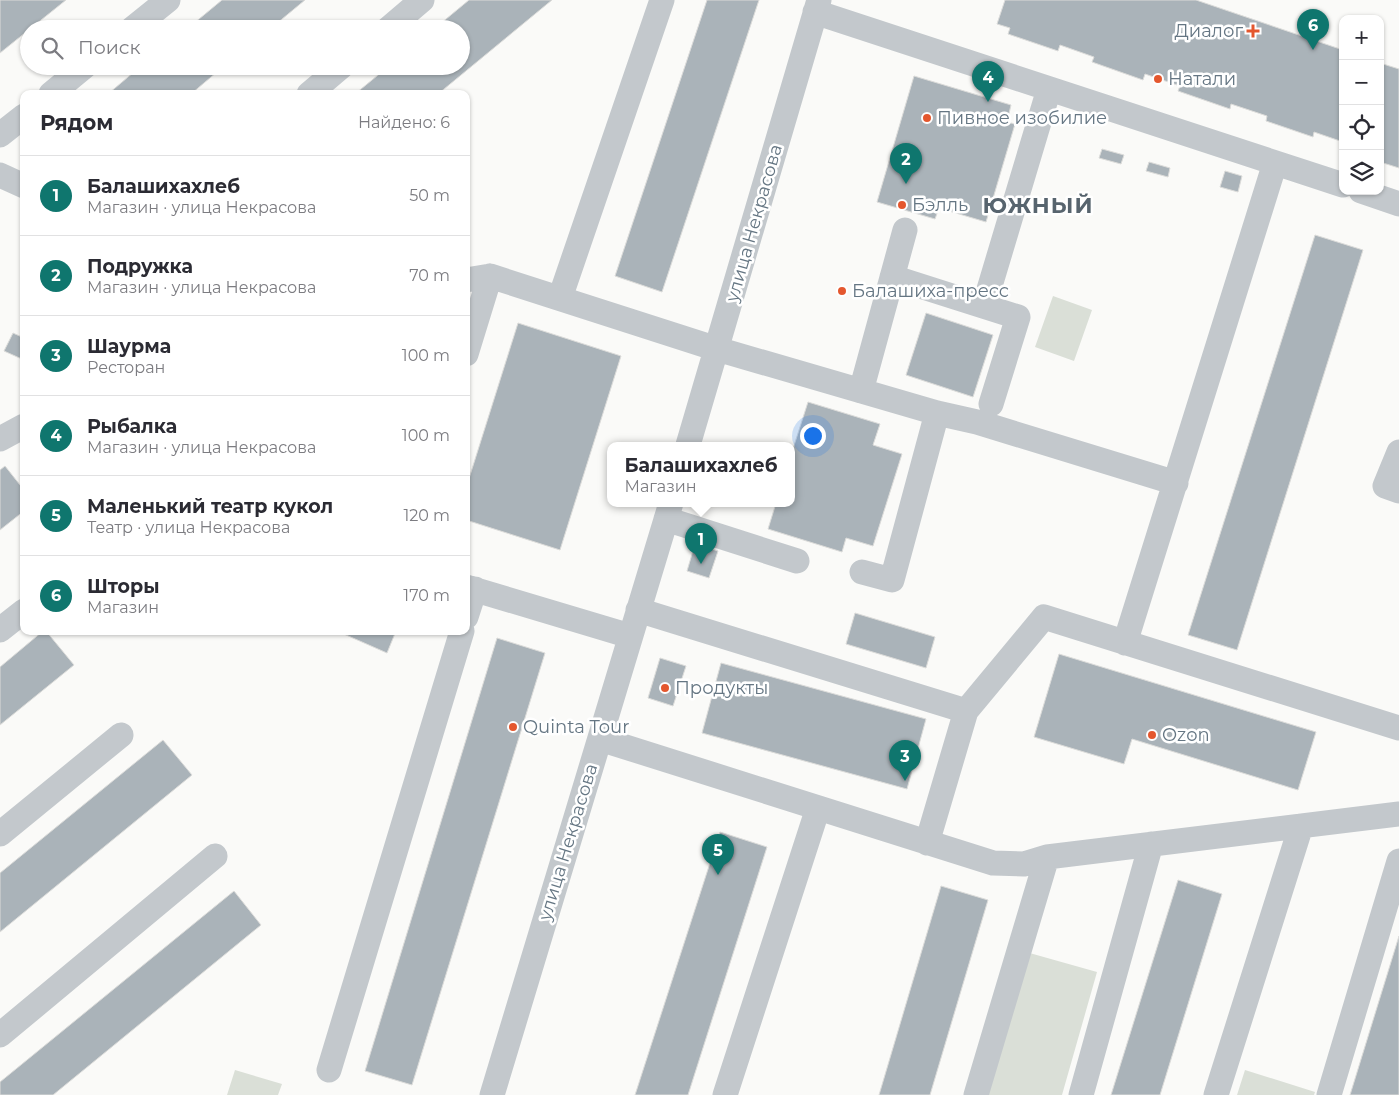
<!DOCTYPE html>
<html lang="ru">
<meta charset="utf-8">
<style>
body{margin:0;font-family:Montserrat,sans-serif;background:#f2f2f3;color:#2b2b33}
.controls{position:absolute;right:15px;top:15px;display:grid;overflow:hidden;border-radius:10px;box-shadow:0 1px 4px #0004}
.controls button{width:45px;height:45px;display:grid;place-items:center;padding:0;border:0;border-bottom:1px solid #e1e1e2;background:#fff;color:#2b2b33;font:25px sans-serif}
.you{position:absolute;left:812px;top:435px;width:18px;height:18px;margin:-12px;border:4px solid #fff;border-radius:50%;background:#1a73e8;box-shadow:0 0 0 8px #1a73e833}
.badge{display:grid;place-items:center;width:32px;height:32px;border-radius:50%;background:#0f766e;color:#fff;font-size:16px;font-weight:700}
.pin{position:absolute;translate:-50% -41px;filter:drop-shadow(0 1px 2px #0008)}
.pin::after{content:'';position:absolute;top:26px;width:18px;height:15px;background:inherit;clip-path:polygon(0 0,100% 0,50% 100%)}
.popup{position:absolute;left:607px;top:442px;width:188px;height:65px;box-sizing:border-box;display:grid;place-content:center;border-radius:10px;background:#fff;filter:drop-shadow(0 1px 4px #0005);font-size:16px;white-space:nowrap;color:#7c7c81}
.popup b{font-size:19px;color:#2b2b33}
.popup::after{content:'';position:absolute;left:50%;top:100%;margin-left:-10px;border:10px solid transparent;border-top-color:#fff}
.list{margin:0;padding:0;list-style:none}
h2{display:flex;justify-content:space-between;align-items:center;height:65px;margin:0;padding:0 20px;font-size:21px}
h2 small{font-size:16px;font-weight:400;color:#7c7c81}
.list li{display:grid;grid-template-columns:32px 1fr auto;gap:15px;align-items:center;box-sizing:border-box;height:80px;padding:0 20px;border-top:1px solid #e1e1e2}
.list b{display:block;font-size:19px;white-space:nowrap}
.list p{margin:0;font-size:16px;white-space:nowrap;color:#7c7c81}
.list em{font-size:16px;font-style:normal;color:#7c7c81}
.icon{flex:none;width:28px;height:28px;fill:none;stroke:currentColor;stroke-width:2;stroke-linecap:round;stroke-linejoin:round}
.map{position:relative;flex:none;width:1399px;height:1095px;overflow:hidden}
.search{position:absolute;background:#fff;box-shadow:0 1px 4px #0004;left:20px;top:20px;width:450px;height:55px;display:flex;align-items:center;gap:12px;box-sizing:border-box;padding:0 18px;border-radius:28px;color:#7c7c81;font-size:19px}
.panel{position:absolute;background:#fff;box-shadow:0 1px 4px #0004;left:20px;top:90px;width:450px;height:545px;border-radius:10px}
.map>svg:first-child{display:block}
.green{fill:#dadfd7}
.building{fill:#aab3b9;stroke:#dcdcda}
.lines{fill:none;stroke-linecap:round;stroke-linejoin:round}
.minor{stroke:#c3c8cc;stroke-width:25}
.poi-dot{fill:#e4572e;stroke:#fff;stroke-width:2}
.labels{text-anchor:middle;stroke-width:5;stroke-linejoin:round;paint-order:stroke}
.poi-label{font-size:18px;fill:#657683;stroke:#fff;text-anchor:start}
.street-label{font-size:18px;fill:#657683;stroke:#fff}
.district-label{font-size:22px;font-weight:bold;letter-spacing:1px;fill:#57646e;stroke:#fff}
</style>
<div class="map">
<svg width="1399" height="1095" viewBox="0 0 1399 1095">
<rect width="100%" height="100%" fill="#fafaf8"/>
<path class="green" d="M1053,296L1092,310L1074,361L1035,347Z
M1026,952L1097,972L1062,1095H985Z
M235,1070L282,1084L278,1095H227Z
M1245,1070L1315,1092L1314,1095H1237Z"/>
<path class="building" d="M0,0H66L0,53Z
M222,0H305L270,29H187Z
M469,0H552L438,94H355L389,66H461V29H434Z
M707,0H759L662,292L615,276Z
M1005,0H1196L1343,50V142L1314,132L1313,137L1266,121L1267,116L1231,104L1230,109L1178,91L1180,86L1145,74L1143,80L1092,62L1094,57L1060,45L1058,51L1008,34L1010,28L997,24Z
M1380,63L1399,69V168L1380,162Z
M141,66H224L191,94H108Z
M914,76L1011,105L1007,122L1015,124L986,222L939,208L935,219L877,202Z
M1102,149L1124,155L1121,164L1099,158Z
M1149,162L1170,168L1168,177L1146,171Z
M1225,171L1242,176L1238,192L1220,187Z
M1315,235L1363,250L1237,650L1188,635Z
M926,313L993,335L973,397L906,375Z
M518,323L621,356L560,550L466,520V488Z
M13,333L24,338V360L4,351Z
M808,402L880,424L873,445L902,454L873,546L846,538L842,552L768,529L776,503H791V455Z
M5,466L24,490V511L0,530V470Z
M695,544L718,551L709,578L687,571Z
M855,613L935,637L926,668L846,644Z
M43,631H46L74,665L0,725V667Z
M337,631H396L387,653Z
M497,638L545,653L412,1085L365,1071Z
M1059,654L1316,732L1298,790L1132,739L1124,764L1034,737Z
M660,658L686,666L673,706L648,698Z
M721,663L926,719L907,789L702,733Z
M163,740L192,775L0,932V873Z
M720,832L767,847L688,1095H635Z
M1178,880L1222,894L1160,1095H1111Z
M941,886L988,900L930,1095H879Z
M234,891L261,925L53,1095H0V1082Z
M1399,936V1095H1350Z"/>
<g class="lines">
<path class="minor" d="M815,12L1343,185
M132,29L168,0
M388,29L422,0
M51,94L85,66
M309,94L342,66
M0,135L24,116
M0,175L24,186
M1361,191L1399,204
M892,277L1018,317L991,404
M466,280L490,276L717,349L937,413L977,422L1176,483
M560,298L662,0
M984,306L1049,89
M466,354L490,276
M861,391L905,230
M0,439L24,426
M688,445L819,0
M1399,452L1385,486L1399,491
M666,519L797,561
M862,572L892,580L937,413
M466,587L630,636
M638,610L966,711L1044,617L1399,728
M466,617L475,589
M0,630L24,611
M1125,643L1275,163
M600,739L993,863L1024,864L1047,857L1399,814
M0,834L121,735
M927,843L966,711
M0,1035L215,856
M329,1070L462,631
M492,1095L671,503
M725,1095L818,808
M976,1095L1047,857
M1081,1095L1151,844
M1216,1095L1301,826
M1329,1095L1399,861"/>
</g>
<g class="poi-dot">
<path d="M1250.5 23.5h5v5h5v5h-5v5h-5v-5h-5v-5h5z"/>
<circle cx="1158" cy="79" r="5"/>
<circle cx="927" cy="118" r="5"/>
<circle cx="902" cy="205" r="5"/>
<circle cx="842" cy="291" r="5"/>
<circle cx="665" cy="688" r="5"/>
<circle cx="513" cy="727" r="5"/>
<circle cx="1152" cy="735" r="5"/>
</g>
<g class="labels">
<g class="poi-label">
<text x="1243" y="37" text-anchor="end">Диалог</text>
<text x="1168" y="85">Натали</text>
<text x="937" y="124">Пивное изобилие</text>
<text x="912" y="211">Бэлль</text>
<text x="852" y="297">Балашиха-пресс</text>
<text x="675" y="694">Продукты</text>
<text x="523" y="733">Quinta Tour</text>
<text x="1162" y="741">Ozon</text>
</g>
<g class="street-label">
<text transform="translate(754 223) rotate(-74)" y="6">улица Некрасова</text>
<text transform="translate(568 842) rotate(-73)" y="6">улица Некрасова</text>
</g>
<g class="district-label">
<text x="1038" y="213">ЮЖНЫЙ</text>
</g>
</g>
</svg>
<div class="controls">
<button>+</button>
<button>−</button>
<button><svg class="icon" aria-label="locate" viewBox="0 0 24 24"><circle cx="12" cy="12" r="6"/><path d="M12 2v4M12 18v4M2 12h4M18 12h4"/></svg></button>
<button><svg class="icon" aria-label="layers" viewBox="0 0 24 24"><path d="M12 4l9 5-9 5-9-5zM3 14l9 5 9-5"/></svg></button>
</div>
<div class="you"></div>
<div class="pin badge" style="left:701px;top:564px">1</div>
<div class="popup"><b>Балашихахлеб</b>Магазин</div>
<div class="pin badge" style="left:906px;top:184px">2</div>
<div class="pin badge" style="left:905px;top:781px">3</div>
<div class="pin badge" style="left:988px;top:102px">4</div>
<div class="pin badge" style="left:718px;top:875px">5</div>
<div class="pin badge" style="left:1313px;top:50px">6</div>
<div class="search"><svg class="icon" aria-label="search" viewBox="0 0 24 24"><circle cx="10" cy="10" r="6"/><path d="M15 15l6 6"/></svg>Поиск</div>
<section class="panel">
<h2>Рядом<small>Найдено: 6</small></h2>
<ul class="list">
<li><span class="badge">1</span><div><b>Балашихахлеб</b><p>Магазин · улица Некрасова</p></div><em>50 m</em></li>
<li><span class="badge">2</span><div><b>Подружка</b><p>Магазин · улица Некрасова</p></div><em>70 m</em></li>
<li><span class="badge">3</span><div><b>Шаурма</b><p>Ресторан</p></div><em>100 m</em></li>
<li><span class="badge">4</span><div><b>Рыбалка</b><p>Магазин · улица Некрасова</p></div><em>100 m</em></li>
<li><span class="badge">5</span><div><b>Маленький театр кукол</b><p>Театр · улица Некрасова</p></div><em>120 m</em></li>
<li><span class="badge">6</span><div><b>Шторы</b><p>Магазин</p></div><em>170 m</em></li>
</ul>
</section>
</div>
